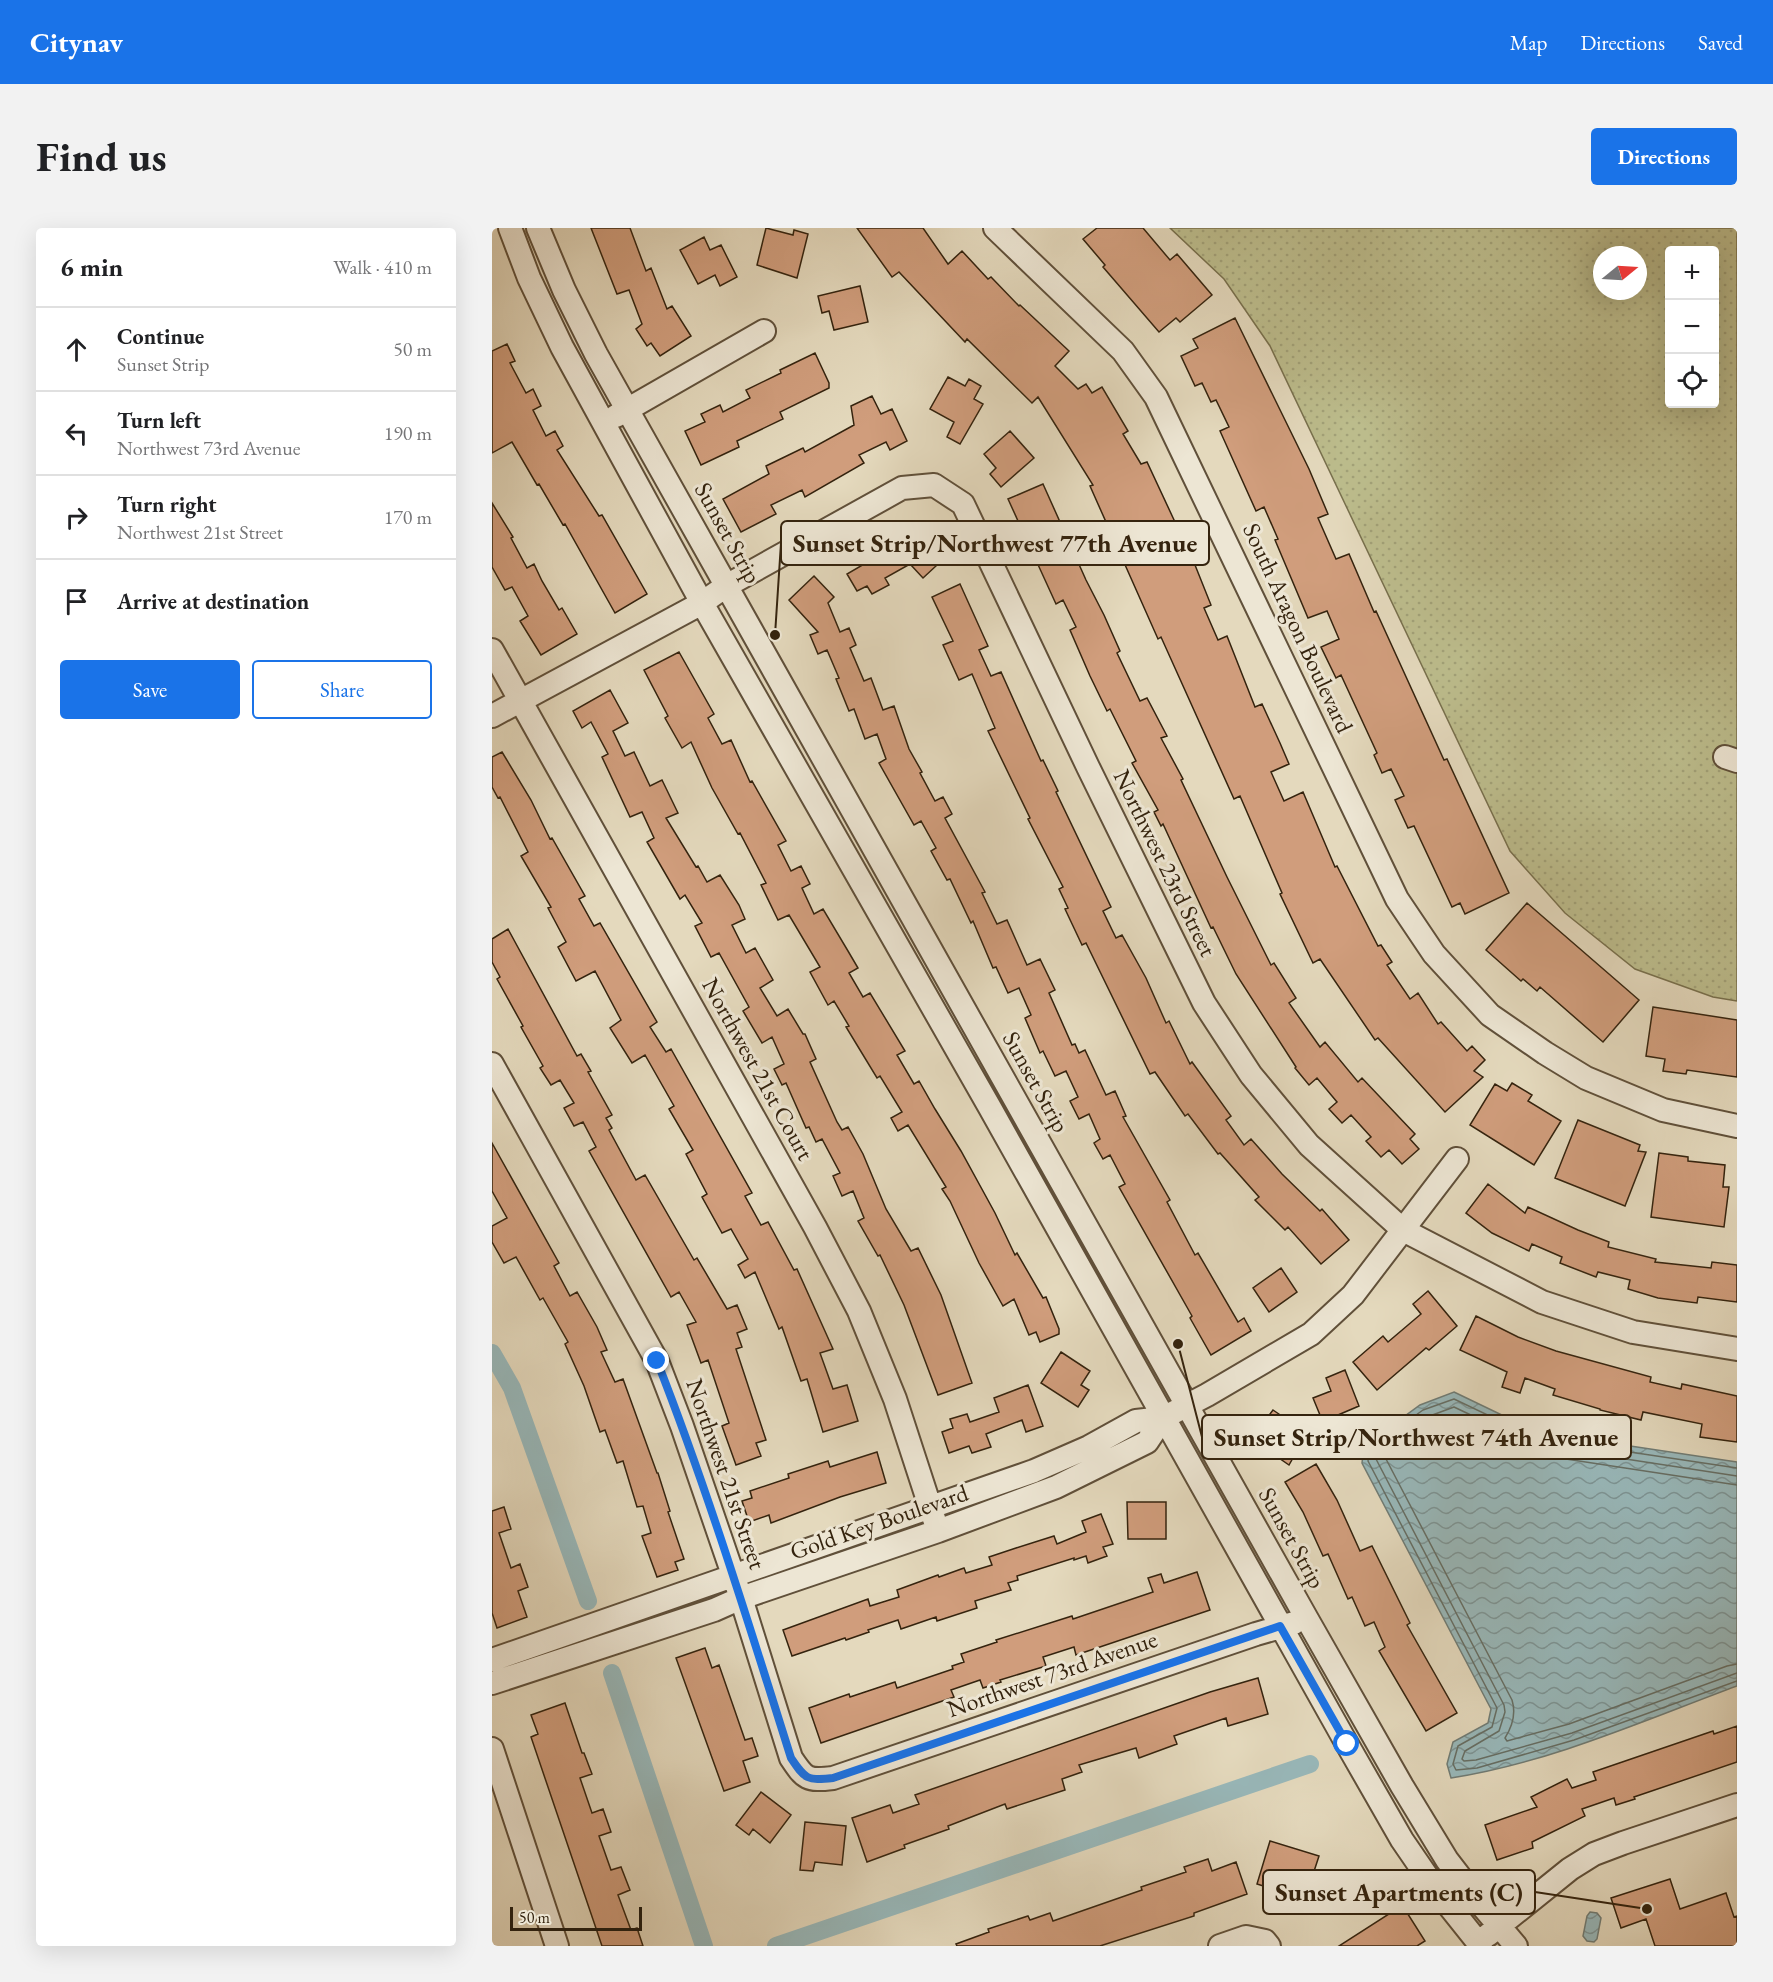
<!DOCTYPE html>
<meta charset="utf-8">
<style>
body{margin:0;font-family:"EB Garamond",serif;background:#f2f2f2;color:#202124}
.controls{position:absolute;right:18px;top:18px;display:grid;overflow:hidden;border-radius:6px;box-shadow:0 6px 24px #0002}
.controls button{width:54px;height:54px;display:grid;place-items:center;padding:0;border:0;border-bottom:2px solid #e0e0e0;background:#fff;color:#202124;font:30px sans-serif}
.compass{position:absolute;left:1101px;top:18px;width:54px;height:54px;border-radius:50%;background:#fff;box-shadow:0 6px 24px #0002;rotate:72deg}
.scale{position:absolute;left:18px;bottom:15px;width:132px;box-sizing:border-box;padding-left:6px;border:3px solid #34230e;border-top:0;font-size:16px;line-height:21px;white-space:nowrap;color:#34230e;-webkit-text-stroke:4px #ede6d4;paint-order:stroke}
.stop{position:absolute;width:18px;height:18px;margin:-14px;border:4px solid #1a73e8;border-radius:50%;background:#fff}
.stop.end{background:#1a73e8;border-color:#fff;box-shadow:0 2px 6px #0008}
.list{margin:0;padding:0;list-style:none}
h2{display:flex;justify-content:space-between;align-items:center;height:78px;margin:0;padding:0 24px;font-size:26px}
h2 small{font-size:20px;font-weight:400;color:#757577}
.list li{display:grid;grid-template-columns:39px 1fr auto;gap:18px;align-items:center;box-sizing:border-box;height:84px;padding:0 24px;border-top:2px solid #e0e0e0}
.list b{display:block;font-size:22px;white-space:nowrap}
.list p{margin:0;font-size:20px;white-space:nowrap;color:#757577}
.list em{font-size:20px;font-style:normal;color:#757577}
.actions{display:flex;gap:12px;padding:18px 24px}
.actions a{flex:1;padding:14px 0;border:2px solid #1a73e8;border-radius:6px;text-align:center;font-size:21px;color:#1a73e8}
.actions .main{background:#1a73e8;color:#fff}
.icon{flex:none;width:33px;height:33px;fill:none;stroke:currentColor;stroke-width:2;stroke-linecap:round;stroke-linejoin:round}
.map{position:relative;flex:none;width:1245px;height:1718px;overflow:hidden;border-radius:6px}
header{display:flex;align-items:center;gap:36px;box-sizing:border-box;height:84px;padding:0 30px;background:#1a73e8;color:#fff}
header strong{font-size:28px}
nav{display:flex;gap:33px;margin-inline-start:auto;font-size:21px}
.intro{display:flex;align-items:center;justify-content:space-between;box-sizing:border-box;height:144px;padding:0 36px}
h1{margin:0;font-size:42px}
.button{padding:15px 27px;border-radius:6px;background:#1a73e8;color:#fff;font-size:21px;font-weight:700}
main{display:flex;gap:36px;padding:0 36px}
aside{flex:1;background:#fff;border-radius:6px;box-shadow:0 6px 24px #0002}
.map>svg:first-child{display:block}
.grass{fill:url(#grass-dots);stroke:#78704d;stroke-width:1.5;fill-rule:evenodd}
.water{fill:url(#water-waves);stroke:#707c75;stroke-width:1.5}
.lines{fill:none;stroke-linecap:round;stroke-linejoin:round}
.shore{stroke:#666e64;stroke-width:1.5}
.canal{stroke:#98b8ba;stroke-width:18}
.building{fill:#d09d7c;stroke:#34230e;stroke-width:1.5}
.minor-casing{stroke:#60503a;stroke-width:26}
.minor{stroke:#ede6d4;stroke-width:22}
.route{stroke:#1a73e8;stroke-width:8}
.labels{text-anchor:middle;stroke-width:6;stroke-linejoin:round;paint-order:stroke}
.street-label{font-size:24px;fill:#34230e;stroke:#ede6d4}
.leader{fill:none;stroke:#34230e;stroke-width:2}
.callout-dot{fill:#34230e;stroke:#ede6d4;stroke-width:2}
.callout{fill:#ede6d4;stroke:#34230e;stroke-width:2}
.callout-label{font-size:26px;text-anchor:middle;font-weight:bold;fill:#34230e}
</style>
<header>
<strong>Citynav</strong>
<nav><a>Map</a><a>Directions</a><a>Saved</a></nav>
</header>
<div class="intro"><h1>Find us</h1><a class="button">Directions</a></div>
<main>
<aside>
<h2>6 min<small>Walk · 410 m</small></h2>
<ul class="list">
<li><svg class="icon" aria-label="ahead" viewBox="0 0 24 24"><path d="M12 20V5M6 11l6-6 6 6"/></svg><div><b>Continue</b><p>Sunset Strip</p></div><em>50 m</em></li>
<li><svg class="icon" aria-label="left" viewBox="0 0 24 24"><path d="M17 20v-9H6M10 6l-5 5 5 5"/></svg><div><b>Turn left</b><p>Northwest 73rd Avenue</p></div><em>190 m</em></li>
<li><svg class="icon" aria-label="right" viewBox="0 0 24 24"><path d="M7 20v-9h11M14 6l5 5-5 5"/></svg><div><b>Turn right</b><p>Northwest 21st Street</p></div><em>170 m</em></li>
<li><svg class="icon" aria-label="arrive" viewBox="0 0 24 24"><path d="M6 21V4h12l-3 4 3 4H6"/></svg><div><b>Arrive at destination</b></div></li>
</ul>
<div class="actions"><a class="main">Save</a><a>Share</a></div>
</aside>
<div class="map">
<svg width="1245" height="1718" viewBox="0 0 1245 1718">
<defs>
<pattern id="grass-dots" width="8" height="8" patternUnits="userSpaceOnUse" patternTransform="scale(1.5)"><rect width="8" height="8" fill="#bcbc8c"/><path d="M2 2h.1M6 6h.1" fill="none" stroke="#a2a178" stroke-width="1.8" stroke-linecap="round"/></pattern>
<pattern id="water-waves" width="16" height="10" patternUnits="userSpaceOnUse" patternTransform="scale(1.5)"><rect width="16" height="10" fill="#98b8ba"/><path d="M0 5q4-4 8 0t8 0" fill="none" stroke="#7d9596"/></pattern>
</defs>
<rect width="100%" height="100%" fill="#e4d9bd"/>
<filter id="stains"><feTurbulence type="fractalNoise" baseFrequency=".00333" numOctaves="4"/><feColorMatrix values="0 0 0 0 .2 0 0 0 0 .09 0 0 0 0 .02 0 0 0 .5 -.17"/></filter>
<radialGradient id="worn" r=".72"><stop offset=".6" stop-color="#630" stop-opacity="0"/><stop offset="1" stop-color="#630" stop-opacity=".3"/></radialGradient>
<path class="grass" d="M678,0H1245V773L1221,769L1143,741L1073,685L1018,623L778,118L732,51ZM1178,22H1222V176H1178ZM1110,27H1146V63H1110Z"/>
<path class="water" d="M962,1164L1045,1204L1245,1234V1458C1153,1492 1057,1535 959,1550L955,1536L961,1514L996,1495L999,1481L870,1235L872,1218L928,1177Z
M1098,1684L1105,1685L1109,1690L1105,1711L1102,1714L1095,1713L1091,1708L1095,1688Z"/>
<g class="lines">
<path class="shore" d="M1245,1240L1044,1210L962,1171L931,1182L878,1220L876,1233L1005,1480L1000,1499L966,1518L961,1536L964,1542L985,1540L1082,1512L1245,1453
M1245,1248L1042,1217L962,1179L935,1189L885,1225L884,1231L1012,1477L1013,1484L1007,1503L973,1523L970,1531L972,1533L984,1532L1080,1505L1245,1445
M1245,1257L1041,1226L961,1189L939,1197L894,1231L1020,1472C1024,1485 1020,1499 1013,1510L1015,1513L1077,1496L1235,1438L1245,1436"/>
<path class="canal" d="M0,1125L20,1160L96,1373
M120,1445L212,1718
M284,1718L818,1536"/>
</g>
<path class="building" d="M99,0H138L154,43L159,40L175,81L180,78L199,108L168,128L159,115L155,118L144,101L150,96L137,62L125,66Z
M274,0L301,7L302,2L316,6L305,50L265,37Z
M365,0H431L456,36L470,23L496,51L499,49L527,78L528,77L577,123L563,138L586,161L594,156L600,165L610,159L636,203L631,206L649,236L655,234L683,294L665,302L678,330L697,322L719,377L712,380L726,412L735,408L763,479L770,476L788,515L797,536L779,544L792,573L811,564L843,639L845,638L886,718L889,717L900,734L895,737L918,771L926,765L946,796L949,794L975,823L980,818L993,832L982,843L991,849L953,884L886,810L883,812L828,731L821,735L788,666L790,665L748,568L742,571L669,409L666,411L598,258L601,257L546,169L540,175L475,111L473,114L407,44L400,49Z
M605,0H651L678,32L685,26L720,67L688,94L684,90L667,104L611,39L613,37L591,11Z
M212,9L218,22L229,17L245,49L228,58L223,47L206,56L188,22Z
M368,58L376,94L342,102L337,83L330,85L326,68Z
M743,90L817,241L836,286L826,290L844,331L857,326L882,384L884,383L952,532L955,531L1017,665L973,686L968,675L960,679L922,598L916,600L903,572L912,568L899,541L890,545L882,527L885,525L849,447L844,450L829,419L847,411L835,383L816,390L783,312L786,311L772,279L764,283L728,203L737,199L724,172L719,174L710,155L703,158L689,128L706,120L701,111Z
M15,116L23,133L18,135L34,165L41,161L49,178L41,182L54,208L63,203L71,218L65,222L107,288L110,287L155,366L123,385L73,296L71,297L47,256L45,257L20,214L0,225V123Z
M323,125L337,155V160L288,184L291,191L245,213L247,219L209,237L193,203L213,194L209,186L228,177L231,184L258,170L254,162L289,145L288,142Z
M456,149L473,158L477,151L489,158L482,171L491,176L468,216L455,209L462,194L438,181Z
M380,168L389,186L400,181L415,213L398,222L394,214L367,227L372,235L313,269L310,262L279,277L284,286L249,304L231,271L277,246L274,238L311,220L313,224L362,197L359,178Z
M518,203L542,230L509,259L498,246L504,240L492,226Z
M551,256L594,352L612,387L628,423L625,425L648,473L655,470L675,508L669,510L691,551L689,552L735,649L779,737L782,735L804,770L797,775L828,819L833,814L866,854L870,850L923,906L918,911L927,921L910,936L897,922L889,929L874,913L879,909L859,887L850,895L837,881L845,874L825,850L817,857L803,840L804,839L744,746L721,699L719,700L671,596L669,598L662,584L666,582L640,535L644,533L618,481L615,483L598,448L578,402L584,399L571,372L564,376L516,271Z
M0,275L21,309L19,310L35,340L42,336L50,353L67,382L70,380L85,406L49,427L28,393L36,388L20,359L13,362L0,339Z
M432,296L458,325L431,350L418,336L393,350L397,357L380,366L375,358L365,363L355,346L374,335L370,328L388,318L395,329Z
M322,348L342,369L336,375L348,404L357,400L364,417L358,420L372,453L379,450L391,482L402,478L417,521L430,544L428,545L443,573L451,569L460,586L453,590L493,664L490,665L505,696L515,692L535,737L548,731L563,762L557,765L580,817L583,816L587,825L593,822L614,867L623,863L634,888L631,889L678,972L675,974L703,1027L706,1025L746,1094L752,1090L759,1103L719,1127L698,1090L700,1088L627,959L633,956L618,927L611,931L602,915L608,911L597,886L587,891L578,873L586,869L574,843L563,848L551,823L548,825L533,790L539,787L527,760L516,765L504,739L501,740L481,693L479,695L458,651L455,652L439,623L444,620L429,593L422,597L387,535L394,531L385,506L373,511L362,481L357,483L344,451L347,450L335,422L326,426L318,407L326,404L297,372Z
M468,356L496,418L487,422L499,448L509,444L549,533L551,532L566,563L564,564L619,679L611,683L624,710L630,707L654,750L674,795L677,793L698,836L700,834L739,888L734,892L752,917L759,911L790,946L828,983L830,981L857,1012L829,1036L796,999L793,1002L763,972L767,969L728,925L726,926L696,886L693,888L663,844L658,846L594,715L590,717L573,681L576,680L567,661L571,659L536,591L538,590L496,503L503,500L480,446L467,452L451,417L461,413L440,369Z
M187,424L222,486L216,490L230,516L239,512L258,554L260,553L294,613L286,617L299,643L309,638L318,656L310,660L322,686L331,681L356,723L366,740L357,745L371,769L378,765L413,823L405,827L422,856L427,853L443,881L469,923L503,985L523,1027L525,1025L551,1070L554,1069L567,1101V1106L548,1114L544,1104L537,1107L522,1071L511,1078L487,1035L458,973L450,961L454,959L416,897L406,903L399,890L410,884L388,848L385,850L365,817L354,799L357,798L342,773L336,777L318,744L328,739L297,687L286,692L269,657L274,655L248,605L246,606L220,560L199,514L190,520L173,490L176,488L152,442Z
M118,462L136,495L121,503L133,528L142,524L158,558L170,552L186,585L174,590L204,639L206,638L215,654L228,647L247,677L253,691L240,697L254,725L263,720L281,752L268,760L285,788L296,781L311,806H313L324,831L318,834L345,894L350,902L356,899L371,926L394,981L419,1023L426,1020L449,1067L480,1155L446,1167L412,1077L388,1027L386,1028L366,993L372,990L361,963L350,968L341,948L348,945L330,911L324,914L317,899L314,900L294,855L290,857L282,841L292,836L280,809L270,815L251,783L257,779L227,725L219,729L203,698L210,695L193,667L188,671L155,614L162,610L150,584L138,589L110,529L116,526L99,494L90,500L81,483Z
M10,524L39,572L58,611L60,610L93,668L87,671L102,698L108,695L165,794L158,799L174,824L179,821L260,965L253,968L269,997L276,994L302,1042L305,1041L341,1121L328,1125L341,1161L355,1157L366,1193L331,1204L315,1151L309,1153L290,1099L287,1101L263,1044L253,1050L246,1037L256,1031L239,1001L230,1005L210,969L215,966L194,926L201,922L177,881L182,878L153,827L140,835L118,800L129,792L103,743L84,753L66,719L74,714L56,680L59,679L29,628L36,624L8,569L6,570L0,559V529Z
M1035,675L1147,772L1111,814L1048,759L1045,763L1031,751L1029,753L994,722Z
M16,701L85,828L89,826L99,843L96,844L120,887L114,890L120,900L117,902L144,952L153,947L202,1032L205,1030L235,1081L245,1077L255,1101L245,1105L250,1119L244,1121L274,1212L264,1215L269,1228L244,1237L230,1198L237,1195L216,1132L209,1135L195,1097L204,1094L187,1064L179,1069L97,923L104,919L91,894L82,898L72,880L82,875L68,852L59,857L48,840L51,838L29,799L31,798L5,751L8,749L0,734V711Z
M1161,779L1245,792V849L1195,842L1194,846L1171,843L1173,831L1154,828Z
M1020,855L1040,867L1036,873L1069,893L1042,937L978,897L1003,856L1015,863Z
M1086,892L1148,917L1146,923L1154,924L1133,978L1063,950Z
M0,915L67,1035L62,1038L78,1068L85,1064L105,1099L115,1122L109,1124L123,1154L131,1151L165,1245H166L178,1283L176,1284L192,1331L183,1334L186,1342L165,1349L150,1308L159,1305L151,1278L145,1279L131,1233L125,1235L113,1202L108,1204L92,1158L73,1116L76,1114L51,1070L48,1072L24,1029L12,1035L0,1014V998L15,990L0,963Z
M1167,925L1196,929V933L1233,937L1231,959H1237L1232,999L1159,989Z
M996,956L1033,985L1036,979L1086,1002L1117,1014L1116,1019L1164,1031L1163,1034L1219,1040L1220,1034L1245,1037V1074L1206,1069L1205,1075L1166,1070L1136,1061L1138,1052L1106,1044L1104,1049L1068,1035L1070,1029L1040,1016L1037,1023L1000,1005L974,985Z
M789,1040L805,1064L777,1084L761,1060Z
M936,1063L965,1098L937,1122L934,1120L885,1162L861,1134L891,1108L896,1114L929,1086L921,1076Z
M984,1088L1026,1109L1064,1123L1159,1149L1158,1154L1189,1161L1190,1156L1245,1168V1214L1208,1209L1210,1196L1151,1184L1149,1192L1108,1182V1181L1061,1167L1063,1161L1033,1150L1028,1165L1010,1159L1015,1144L968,1122Z
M569,1124L598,1143L589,1157L597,1162L586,1179L549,1155Z
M853,1142L867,1178L846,1187L850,1198L835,1204L821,1170L839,1163L834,1150Z
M536,1157L551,1198L534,1204L530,1192L494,1206L499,1219L480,1225L477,1218L457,1225L450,1204L461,1200L458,1191L475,1186L478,1194L507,1184L502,1170Z
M781,1182L822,1210L810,1214L797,1237L768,1217L778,1202L770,1197Z
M385,1224L394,1255L348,1269L279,1295L277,1287L257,1294L250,1273L260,1270L258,1263L297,1250L296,1246L336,1233L338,1239Z
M824,1236L845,1272L868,1323L880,1318L918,1395L915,1397L965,1485L934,1503L887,1423L893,1419L882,1394L873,1398L860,1369L856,1371L836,1326L831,1328L811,1284L793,1254Z
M635,1274H674V1311H636Z
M12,1279L19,1301L7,1305L19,1340L28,1336L36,1359L26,1363L35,1389L5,1400L0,1385V1283Z
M609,1286L621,1316L611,1319L615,1328L596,1335L594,1328L582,1332V1330L525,1348L526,1352L516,1355L519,1362L483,1373L485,1380L445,1393L444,1389L409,1401L406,1392L376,1402L377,1404L354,1412L353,1410L300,1428L291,1402L376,1371L378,1378L407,1369L405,1362L446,1347L447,1349L472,1340L474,1345L500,1337L497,1329L524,1320L562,1308L565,1316L594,1304L590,1293Z
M705,1344L718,1382L584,1427L582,1419L551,1429L554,1438L508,1452L509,1454L491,1460L488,1452L459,1462L462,1469L329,1515L317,1480L357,1466L358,1469L403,1454L405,1460L461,1441L460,1438L472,1434L469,1426L505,1414L504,1412L580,1388L581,1391L661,1364L656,1350L669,1346L672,1355Z
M213,1420L220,1440L227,1437L253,1512L260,1510L266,1528L251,1533L258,1554L232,1563L184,1430Z
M766,1450L776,1486L736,1498L734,1490L682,1508L685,1516L647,1530L644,1520L587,1537L590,1544L570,1551L573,1562L515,1581L513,1576L456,1598L457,1601L412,1617L413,1620L375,1634L360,1590L398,1577L401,1585L427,1576L423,1567L718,1464Z
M73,1475L90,1525H92L100,1546L88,1550L100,1585L111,1581L119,1604L107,1608L119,1642L129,1639L138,1662L126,1667L139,1702L145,1700L151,1718H110L39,1509L46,1506L39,1487Z
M1245,1498V1534L1142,1569L1143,1571L1124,1577L1122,1570L1090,1581L1093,1588L1040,1614L1041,1620L1005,1632L993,1597L1045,1579L1039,1569L1075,1551L1080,1560L1104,1552L1101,1544L1221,1503L1222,1506Z
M269,1564L299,1587L278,1615L261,1601L257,1607L244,1597Z
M313,1594L354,1598L350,1637L323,1634L321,1643L308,1642Z
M778,1613L827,1628L813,1671L765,1656Z
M716,1631L720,1643L744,1634L755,1666L702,1685V1688L608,1718H465L464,1716L497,1704L496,1701L536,1688L538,1692L558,1685L561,1693L604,1678L650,1662L649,1659L694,1644L692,1639Z
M1178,1651L1188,1681L1234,1665L1242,1689L1245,1688V1718H1163L1154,1691L1129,1700L1119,1670Z
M907,1672L933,1713L925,1718H847L897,1686L894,1680Z"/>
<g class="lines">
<g class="minor-casing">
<path id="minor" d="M18,0L37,50L70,119L210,375L497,878L855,1516L910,1612L945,1663L989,1718
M46,0L72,62L104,126L815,1391L910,1558L955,1632L992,1680L1024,1718
M503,0L631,123L664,169L905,671L942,726L998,787L1053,825L1094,850L1171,882L1245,898
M124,188L272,103
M0,422L323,999L367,1083L403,1171L446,1303
M0,488L210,375L234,358L410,260L442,257L471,276L596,539L712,775L759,847L817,917L911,1002L1050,1074L1141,1104L1245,1121
M1233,529L1245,533
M0,836L165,1133L190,1198L249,1370L299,1530C313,1551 315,1553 341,1550L764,1406L802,1395
M0,1432L542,1243L597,1219L644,1193L671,1190L715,1167L819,1106L861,1067L965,931
M0,1455L222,1382L249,1370L446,1303L564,1259L655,1214L671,1190
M0,1521L65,1718
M996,1707L1078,1641L1102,1626L1131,1615L1245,1577
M728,1718L754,1709L773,1713L777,1718"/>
</g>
<use href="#minor" class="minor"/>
</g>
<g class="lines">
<path class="route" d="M165,1133C216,1263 257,1397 299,1530C313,1551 315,1553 341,1550L788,1398L855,1516"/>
</g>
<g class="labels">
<g class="street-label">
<text transform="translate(236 305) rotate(61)" y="8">Sunset Strip</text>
<text transform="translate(806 400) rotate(65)" y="8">South Aragon Boulevard</text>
<text transform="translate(673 635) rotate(64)" y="8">Northwest 23rd Street</text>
<text transform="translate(266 841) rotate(61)" y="8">Northwest 21st Court</text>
<text transform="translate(544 854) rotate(61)" y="8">Sunset Strip</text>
<text transform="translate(234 1246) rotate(71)" y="8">Northwest 21st Street</text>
<text transform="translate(387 1294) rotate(-19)" y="8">Gold Key Boulevard</text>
<text transform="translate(800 1310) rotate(61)" y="8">Sunset Strip</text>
<text transform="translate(560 1446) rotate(-19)" y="8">Northwest 73rd Avenue</text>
</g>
</g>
<path class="leader" d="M283 407L289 315M686 1116L710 1209M1155 1681L1043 1664"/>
<g class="callout-dot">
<circle cx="283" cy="407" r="6"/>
<circle cx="686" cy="1116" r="6"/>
<circle cx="1155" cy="1681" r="6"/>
</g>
<g class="callout">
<rect x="289" y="293" width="428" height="44" rx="6"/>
<rect x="710" y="1187" width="429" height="44" rx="6"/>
<rect x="771" y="1642" width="272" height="44" rx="6"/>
</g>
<g class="callout-label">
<text x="503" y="324">Sunset Strip/Northwest 77th Avenue</text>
<text x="924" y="1218">Sunset Strip/Northwest 74th Avenue</text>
<text x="907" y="1673">Sunset Apartments (C)</text>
</g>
<rect width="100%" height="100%" filter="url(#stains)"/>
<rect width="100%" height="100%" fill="url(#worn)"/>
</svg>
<div class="controls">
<button>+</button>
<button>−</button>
<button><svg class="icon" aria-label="locate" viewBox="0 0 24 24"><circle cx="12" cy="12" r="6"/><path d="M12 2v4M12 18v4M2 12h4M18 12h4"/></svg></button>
</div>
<svg class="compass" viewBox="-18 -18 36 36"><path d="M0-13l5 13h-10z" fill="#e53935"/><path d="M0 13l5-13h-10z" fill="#757577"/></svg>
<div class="scale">50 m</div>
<div class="stop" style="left:855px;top:1516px"></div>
<div class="stop end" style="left:165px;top:1133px"></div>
</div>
</main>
